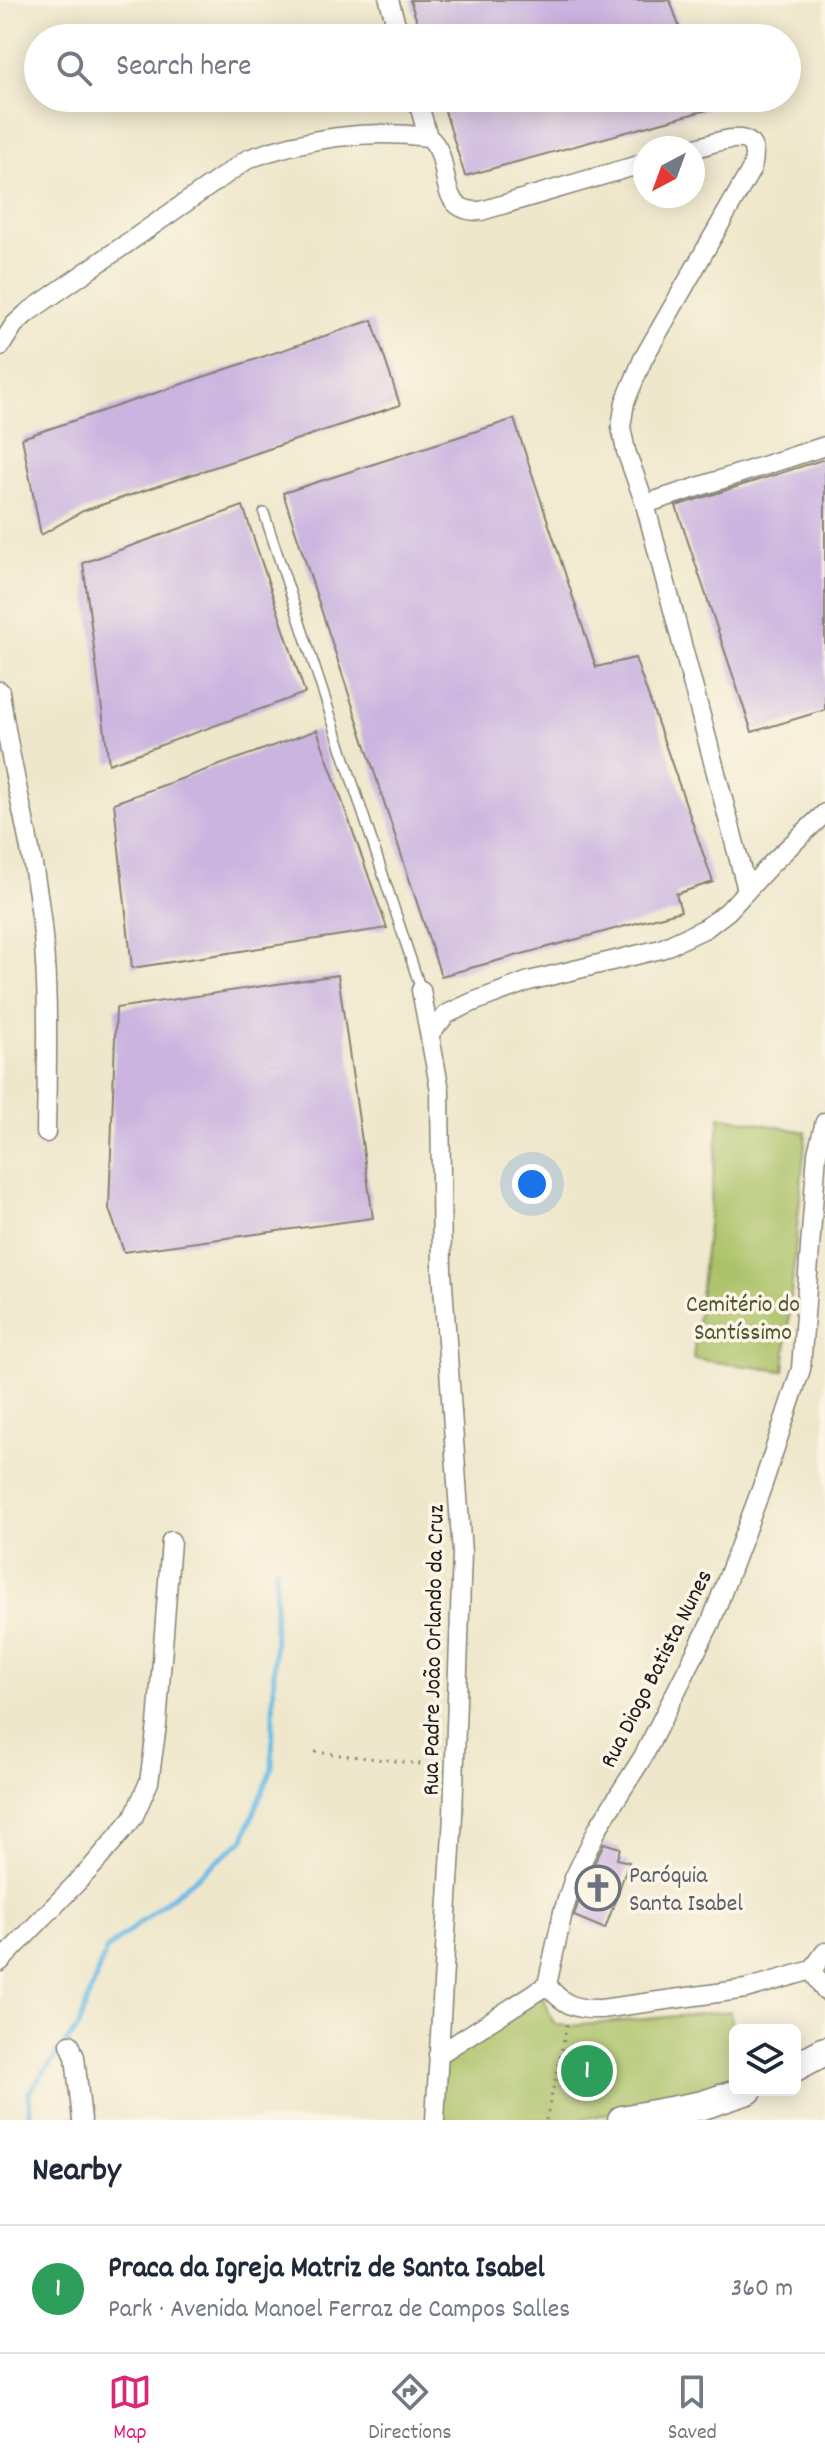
<!DOCTYPE html>
<meta charset="utf-8">
<style>
body{margin:0;font-family:Dekko,sans-serif;background:#f6f6f7;color:#1f2937}
.controls{position:absolute;right:24px;bottom:24px;display:grid;overflow:hidden;border-radius:12px;box-shadow:0 4px 20px #0003}
.controls button{width:72px;height:72px;display:grid;place-items:center;padding:0;border:0;border-bottom:2px solid #e0e1e3;background:#fff;color:#1f2937;font:40px sans-serif}
.compass{position:absolute;left:633px;top:136px;width:72px;height:72px;border-radius:50%;background:#fff;box-shadow:0 4px 20px #0003;rotate:221deg}
.you{position:absolute;left:532px;top:1184px;width:28px;height:28px;margin:-20px;border:6px solid #fff;border-radius:50%;background:#1a73e8;box-shadow:0 0 0 12px #1a73e833}
.badge{display:grid;place-items:center;width:52px;height:52px;border-radius:50%;background:#db2777;color:#fff;font-size:26px;font-weight:700}
.pin{position:absolute;translate:-50% -50%;border:4px solid #fff;box-shadow:0 2px 8px #0006}
.list{margin:0;padding:0;list-style:none}
h2{display:flex;justify-content:space-between;align-items:center;height:104px;margin:0;padding:0 32px;font-size:34px}
h2 small{font-size:26px;font-weight:400;color:#747a83}
.list li{display:grid;grid-template-columns:52px 1fr auto;gap:24px;align-items:center;box-sizing:border-box;height:128px;padding:0 32px;border-top:2px solid #e0e1e3}
.list b{display:block;font-size:30px;white-space:nowrap}
.list p{margin:0;font-size:26px;white-space:nowrap;color:#747a83}
.list em{font-size:26px;font-style:normal;color:#747a83}
.icon{flex:none;width:44px;height:44px;fill:none;stroke:currentColor;stroke-width:2;stroke-linecap:round;stroke-linejoin:round}
.map{position:relative;flex:none;width:825px;height:2120px;overflow:hidden}
.search{position:absolute;background:#fff;box-shadow:0 4px 20px #0003;left:24px;right:24px;top:24px;height:88px;display:flex;align-items:center;gap:20px;box-sizing:border-box;padding:0 28px;border-radius:44px;color:#747a83;font-size:30px}
.sheet{height:232px;background:#fff}
nav{display:flex;justify-content:space-around;align-items:center;box-sizing:border-box;height:112px;border-top:2px solid #e0e1e3;background:#fff;font-size:22px;color:#747a83}
nav a{display:grid;justify-items:center;gap:4px}
nav .on{color:#db2777}
.map>svg:first-child{display:block}
.green{fill:#aac166;stroke:#636e41;stroke-width:2}
.lines{fill:none;stroke-linecap:round;stroke-linejoin:round}
.stream{stroke:#6bbbe6;stroke-width:5}
.building{fill:#cbb4e0}
.lane-casing{stroke:#858274;stroke-width:12}
.street-casing{stroke:#858274;stroke-width:21}
.primary-casing{stroke:#858274;stroke-width:31}
.path{stroke:#858274;stroke-width:3;stroke-dasharray:2 6;stroke-linecap:butt}
.lane{stroke:#fff;stroke-width:9}
.street{stroke:#fff;stroke-width:18}
.primary{stroke:#fff;stroke-width:28}
.labels{text-anchor:middle;stroke-width:7;stroke-linejoin:round;paint-order:stroke}
.park-label{font-size:24px;fill:#4e5636;stroke:#fcf5e5}
.street-label{font-size:24px;fill:#1c1c1c;stroke:#fcf5e5}
.worship-label{font-size:24px;fill:#5b616d;stroke:#fcf5e5;text-anchor:start}
</style>
<div class="map">
<svg width="825" height="2120" viewBox="0 0 825 2120">
<rect width="100%" height="100%" fill="#fcf5e5"/>
<filter id="ink" filterUnits="userSpaceOnUse"><feTurbulence type="fractalNoise" baseFrequency=".0125" numOctaves="2"/><feDisplacementMap in="SourceGraphic" scale="16" xChannelSelector="R" yChannelSelector="G"/><feConvolveMatrix kernelMatrix="1 2 1 2 8 2 1 2 1" color-interpolation-filters="sRGB"/></filter>
<filter id="wash" filterUnits="userSpaceOnUse"><feTurbulence type="fractalNoise" baseFrequency=".006" numOctaves="4" result="noise"/><feDisplacementMap in="SourceGraphic" scale="32" xChannelSelector="R" yChannelSelector="G"/><feGaussianBlur stdDeviation="1.8" result="paint"/><feColorMatrix in="noise" values="0 0 0 0 0 0 0 0 0 0 0 0 0 0 0 0 0 1.4 0 .05"/><feComposite in="paint" operator="in"/></filter>
<g filter="url(#wash)">
<rect width="100%" height="100%" fill="#eee7cb"/>
<path class="green" d="M720,1116L806,1132L784,1371L693,1359Z
M542,1994L554,2024L570,2026L730,2011L735,2036V2087L578,2120H439V2056Z"/>
<g class="lines">
<path class="stream" d="M30,2120L29,2092L78,2027L106,1950L243,1840L272,1768L276,1567"/>
</g>
<g id="blocks">
<path class="building" d="M410,0H670L683,38H422Z
M441,98H703L707,110L465,176Z
M372,320L400,405L83,511L41,535L22,438Z
M514,419L596,667L635,658L713,882L676,894L681,911L441,976L283,493Z
M825,459V710L752,732L676,506Z
M243,506L305,693L109,764L83,563Z
M317,730L387,928L132,968L114,803Z
M338,975L373,1218L124,1252L109,1209L116,1008Z
M604,1843L620,1848L617,1859L629,1862L605,1929L574,1916L585,1882Z"/>
</g>
</g>
<g filter="url(#ink)">
<use href="#blocks" fill-opacity="0" stroke="#858274" stroke-width="2"/>
<g class="lines">
<g class="lane-casing">
<path id="lane" d="M264,513L421,990"/>
</g>
<g class="street-casing">
<path id="street" d="M389,0L400,38
M417,98L428,137
M693,149C717,142 764,122 752,168L643,359L625,402L621,427L626,451L645,504L825,446
M0,347L14,325L27,313L248,159C305,138 368,129 428,137C456,157 431,213 481,211L645,163
M645,504L747,890
M0,691C9,762 29,831 39,901C50,978 47,1056 46,1133
M421,990L440,1090L442,1271L462,1553L453,1815L435,2120
M430,1033L447,1014L473,1002L529,981L661,949L706,928L728,911L772,863L825,813
M0,1962L91,1868L133,1818L149,1782L157,1725L171,1541
M812,1970L825,1991
M812,1970L825,1952
M547,1985C563,2005 576,2010 601,2009L746,1989L812,1970
M70,2044L75,2057L82,2120
M438,2055L547,1985L563,1912L574,1878L599,1826L643,1757L711,1622L762,1487L801,1369L817,1153L825,1122"/>
</g>
<g class="primary-casing">
<path id="primary" d="M795,2067L825,2051
M622,2120L703,2105L748,2090"/>
</g>
<path class="path" d="M315,1752L439,1766
M546,2120L568,2022"/>
<use href="#lane" class="lane"/>
<use href="#street" class="street"/>
<use href="#primary" class="primary"/>
</g>
</g>
<defs>
<g id="church-ring" transform="scale(2.3)"><circle r="9.5" fill="#fcf5e5" stroke="#6b7280" stroke-width="1.5"/><path d="M-1.2-6h2.4v3.5h3.3v2.4h-3.3V6h-2.4V-.1h-3.3v-2.4h3.3Z" fill="#6b7280"/></g>
</defs>
<g fill-rule="evenodd">
<use href="#church-ring" x="598" y="1888"/>
</g>
<g class="labels">
<g class="park-label">
<text x="743" y="1311">Cemitério do<tspan x="743" dy="28">Santíssimo</tspan></text>
</g>
<g class="street-label">
<text transform="translate(432 1650) rotate(-89)" y="8">Rua Padre João Orlando da Cruz</text>
<text transform="translate(655 1668) rotate(-63)" y="8">Rua Diogo Batista Nunes</text>
</g>
<g class="worship-label">
<text x="629" y="1882">Paróquia<tspan x="629" dy="28">Santa Isabel</tspan></text>
</g>
</g>
</svg>
<div class="controls">
<button><svg class="icon" aria-label="layers" viewBox="0 0 24 24"><path d="M12 4l9 5-9 5-9-5zM3 14l9 5 9-5"/></svg></button>
</div>
<svg class="compass" viewBox="-18 -18 36 36"><path d="M0-13l5 13h-10z" fill="#e53935"/><path d="M0 13l5-13h-10z" fill="#747a83"/></svg>
<div class="you"></div>
<div class="pin badge" style="left:587px;top:2071px;background:#2e9e5b">1</div>
<div class="search"><svg class="icon" aria-label="search" viewBox="0 0 24 24"><circle cx="10" cy="10" r="6"/><path d="M15 15l6 6"/></svg>Search here</div>
</div>
<section class="sheet">
<h2>Nearby<small></small></h2>
<ul class="list">
<li><span class="badge" style="background:#2e9e5b">1</span><div><b>Praca da Igreja Matriz de Santa Isabel</b><p>Park · Avenida Manoel Ferraz de Campos Salles</p></div><em>360 m</em></li>
</ul>
</section>
<nav>
<a class="on"><svg class="icon" aria-label="map" viewBox="0 0 24 24"><path d="M3 6l6-2 6 2 6-2v14l-6 2-6-2-6 2zM9 4v14M15 6v14"/></svg>Map</a>
<a><svg class="icon" aria-label="directions" viewBox="0 0 24 24"><path d="M12 3l9 9-9 9-9-9zM9 14v-3h6M13 9l2 2-2 2"/></svg>Directions</a>
<a><svg class="icon" aria-label="saved" viewBox="0 0 24 24"><path d="M7 4h10v16l-5-4-5 4z"/></svg>Saved</a>
</nav>
